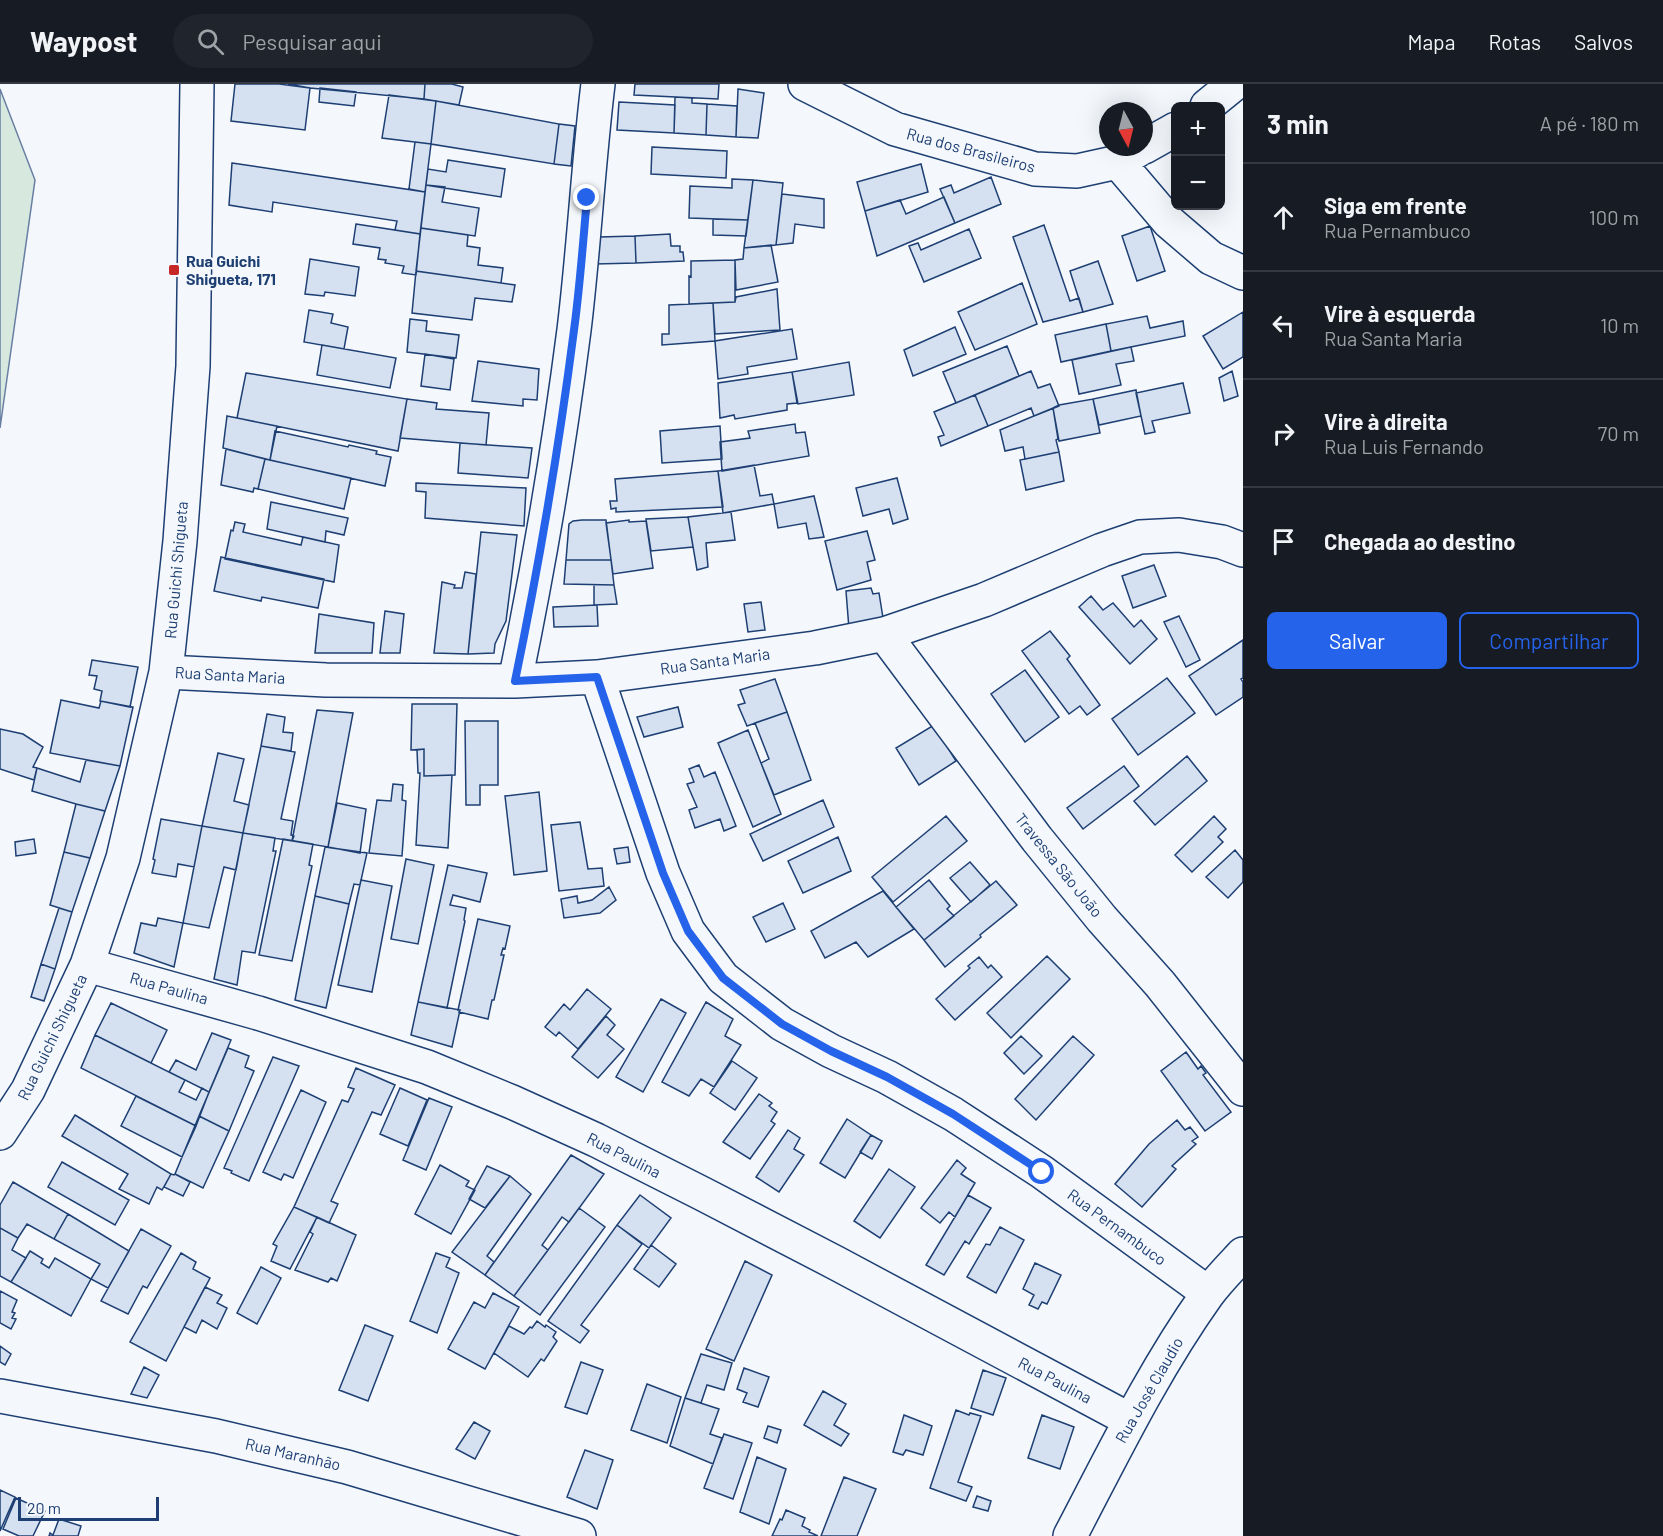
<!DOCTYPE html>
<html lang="pt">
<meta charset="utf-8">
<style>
body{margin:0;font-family:Barlow,sans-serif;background:#20242c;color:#f1f3f6}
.controls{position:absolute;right:18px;top:18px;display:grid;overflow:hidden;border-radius:9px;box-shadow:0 6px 24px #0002}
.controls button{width:54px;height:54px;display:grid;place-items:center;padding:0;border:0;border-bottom:2px solid #363941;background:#171b24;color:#f1f3f6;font:30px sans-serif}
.compass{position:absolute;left:1099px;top:18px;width:54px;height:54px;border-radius:50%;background:#171b24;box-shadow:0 6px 24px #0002;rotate:173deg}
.scale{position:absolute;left:18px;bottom:15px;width:141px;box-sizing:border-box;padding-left:6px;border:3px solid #1d3f73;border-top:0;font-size:16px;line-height:21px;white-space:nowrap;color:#1d3f73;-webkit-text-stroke:4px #f4f7fb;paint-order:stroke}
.stop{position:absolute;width:18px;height:18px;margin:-14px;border:4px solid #2563eb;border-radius:50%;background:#fff}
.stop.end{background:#2563eb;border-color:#fff;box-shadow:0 2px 6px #0008}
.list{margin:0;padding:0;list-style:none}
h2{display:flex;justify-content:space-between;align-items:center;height:78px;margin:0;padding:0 24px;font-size:26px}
h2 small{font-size:20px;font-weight:400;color:#9ea1a6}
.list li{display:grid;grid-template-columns:39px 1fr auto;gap:18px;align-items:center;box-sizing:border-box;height:108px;padding:0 24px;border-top:2px solid #363941}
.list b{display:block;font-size:22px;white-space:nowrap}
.list p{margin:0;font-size:20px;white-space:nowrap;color:#9ea1a6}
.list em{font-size:20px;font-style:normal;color:#9ea1a6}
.actions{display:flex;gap:12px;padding:18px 24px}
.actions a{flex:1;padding:14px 0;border:2px solid #2563eb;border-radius:9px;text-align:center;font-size:21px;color:#2563eb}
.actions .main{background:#2563eb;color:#fff}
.icon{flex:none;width:33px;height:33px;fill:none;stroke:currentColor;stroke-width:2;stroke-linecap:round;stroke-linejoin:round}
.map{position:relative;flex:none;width:1243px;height:1452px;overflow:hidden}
header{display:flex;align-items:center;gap:36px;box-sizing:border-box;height:84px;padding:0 30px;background:#171b24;border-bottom:2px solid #363941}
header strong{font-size:28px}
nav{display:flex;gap:33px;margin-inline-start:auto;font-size:21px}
.search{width:420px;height:54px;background:#20242c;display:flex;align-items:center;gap:15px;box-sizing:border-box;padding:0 21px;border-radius:33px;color:#9ea1a6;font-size:22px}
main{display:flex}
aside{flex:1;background:#171b24}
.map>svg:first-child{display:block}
.green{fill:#d7e8df;stroke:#687fa3;stroke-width:1.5}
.building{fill:#d5e0f0;stroke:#1d3f73;stroke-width:1.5}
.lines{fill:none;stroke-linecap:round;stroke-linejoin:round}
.street-casing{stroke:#1d3f73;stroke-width:36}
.street{stroke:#f4f7fb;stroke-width:33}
.route{stroke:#2563eb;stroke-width:8}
.poi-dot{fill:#c62828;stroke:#f4f7fb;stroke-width:2}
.labels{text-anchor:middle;stroke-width:4.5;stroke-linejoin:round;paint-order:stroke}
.street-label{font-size:16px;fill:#1d3f73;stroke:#f4f7fb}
.poi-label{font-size:16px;font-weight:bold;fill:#1d3f73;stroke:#f4f7fb;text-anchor:start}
</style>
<header>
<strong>Waypost</strong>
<div class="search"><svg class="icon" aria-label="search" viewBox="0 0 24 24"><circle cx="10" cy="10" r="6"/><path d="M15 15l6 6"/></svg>Pesquisar aqui</div>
<nav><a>Mapa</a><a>Rotas</a><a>Salvos</a></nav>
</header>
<main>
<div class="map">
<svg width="1243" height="1452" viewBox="0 0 1243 1452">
<rect width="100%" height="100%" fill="#f4f7fb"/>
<path class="green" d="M0,5L35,96L0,344Z"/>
<path class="building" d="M235,0H279L310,4L305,46L231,37Z
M288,0H425L424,15L310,4Z
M425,0H452L463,3L459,21L424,15Z
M635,0H719L718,15L634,11Z
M320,4L356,8L354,22L319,18Z
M738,5L764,9L758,54L736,53Z
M389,11L436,17L431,60L382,54Z
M675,13L692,14V19L707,20L706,51L674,49Z
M436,17L559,40L554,80L431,60Z
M619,18L675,21L674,49L617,46Z
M707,20L737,22L736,53L706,51Z
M559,40L575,42L571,82L554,80Z
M415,58L431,60L425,108L409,105Z
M652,63L727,67L726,94L651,90Z
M448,76L505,85L501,113L426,101L428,85L446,88Z
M232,79L425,108L420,150L395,146L397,137L273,118L272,128L229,121Z
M921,80L928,108L865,127L857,98Z
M991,93L1001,120L955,139L940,105L951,101L954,109Z
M732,95L753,96L748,136L689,134L690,102L732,104Z
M753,96L783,99L776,161L744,164Z
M426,101L445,103L442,118L479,124L475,152L421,144Z
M782,110L824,115V144L795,140L793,159L776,161Z
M944,113L955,139L877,172L865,127L900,116L906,130Z
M713,135L748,136L746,152L713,151Z
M356,140L420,150L416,191L402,189L404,182L385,179L386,176L378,175L380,164L353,160Z
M1044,141L1070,217L1079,214L1083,228L1043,238L1013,153Z
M1150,142L1165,187L1137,197L1122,152Z
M421,144L468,151L467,162L480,164L478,181L503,184L501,199L416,187Z
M969,145L981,174L924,198L909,162L918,159L921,166Z
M670,150L671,162H680V168H683L684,177L636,179L635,152Z
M635,152L636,179L595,180L599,153Z
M771,161L778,198L736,206L735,176L743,175L744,164Z
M310,175L359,183L355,212L325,208L324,212L305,210Z
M735,176V218L689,220V192L691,193V177Z
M1098,177L1113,220L1083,228L1070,187Z
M416,187L515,201L512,218L475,214L472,236L412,229Z
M1022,199L1037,240L975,266L958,228Z
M777,205L780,246L715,250L713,219L735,218L736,213Z
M713,219L715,257L662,261V250H669V221Z
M309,226L333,230L331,239L348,243L344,265L304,258Z
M1243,228V273L1223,285L1203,252Z
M1147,232L1150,244L1183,237L1185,252L1111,267L1106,240Z
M410,235L427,237L426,247L459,251L456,274L407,268Z
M1106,240L1111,267L1061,278L1055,251Z
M955,243L966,270L913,292L904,266Z
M792,245L797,275L747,283L748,290L718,295L715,257Z
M322,261L396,274L390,304L317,291Z
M1007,262L1019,292L956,319L943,288Z
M1131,263L1134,277L1116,280L1121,301L1079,310L1072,276Z
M425,270L454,275L450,306L421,302Z
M478,277L539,285L537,316L523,315V322L472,317Z
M849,278L854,311L798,320L792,288Z
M1031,287L1038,304L1050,300L1059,322L1034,332L1031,324L988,342L975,311Z
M1232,287L1238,312L1224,317L1219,294Z
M792,288L797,319L787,320V326L735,335L734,331L720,334L718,299Z
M246,289L407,315L398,367L237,334Z
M1183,299L1190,329L1152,337L1155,348L1145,350L1136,309Z
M1136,306L1141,332L1099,341L1093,315Z
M975,311L988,342L941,362L938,353L944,351L934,328Z
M407,315L437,319L436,325L489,329L486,361L400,354Z
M1093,315L1100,349L1059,357L1053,324L1059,321Z
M1053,324L1058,355L1056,356L1059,368L1025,375L1023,363L1005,367L1000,346Z
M227,332L277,342L270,376L223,364Z
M795,340L796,349L805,348L809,372L722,387L720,358L750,354L748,347Z
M720,342L722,375L662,379L660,347Z
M275,347L348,363L349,361L377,367L376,370L391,373L385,402L270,376Z
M460,359L532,364L528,394L458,389Z
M226,365L265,375L258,405L254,404L253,408L221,401Z
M1059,368L1064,397L1026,406L1020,376Z
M265,375L351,394L344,425L258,405Z
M754,381L760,412L772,410L774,420L723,429L718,387Z
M718,387L723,423L616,428V424L611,425L610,417H617L615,395Z
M897,394L908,435L893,440L889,425L863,432L856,404Z
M416,399L526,404L524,442L425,434L426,408L416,407Z
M814,412L824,453L809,455L806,439L778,444L774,420Z
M271,418L348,434L344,451L326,447L325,458L267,445Z
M731,428L735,456L706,459L708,483L697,486L688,433Z
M688,433L693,463L651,467L646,435Z
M582,436H606L611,476H566L569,440L573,437Z
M629,436V438L646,437L653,484L613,490L606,439Z
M235,438L245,440L243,448L301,461L303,453L339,461L334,498L225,475L231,446L233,447Z
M867,447L875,476L867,478L871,496L837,506L825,457Z
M481,448L517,451L506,537L495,560L494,569L468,570Z
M221,473L324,495L318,524L262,513L261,517L214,507Z
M566,476H611L614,501L564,500Z
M1154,481L1166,512L1133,524L1122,492Z
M465,488L476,490L468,570L434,569L442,498L455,501L454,504H462Z
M594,501H614L617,520L594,521Z
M871,504L873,510L879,509L884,540L849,545L846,507Z
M1091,512L1103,526L1113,519L1134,543L1141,536L1157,555L1130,580L1079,523Z
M761,518L765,546L748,548L744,520Z
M597,521L598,542L554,543L553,523Z
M385,527L404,530L400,569H380Z
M319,530L374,539L372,569H315Z
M1179,532L1200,576L1186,583L1164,538Z
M1050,547L1070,572L1067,575L1100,621L1087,631L1080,622L1069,630L1022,567Z
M1243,556V594L1241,595L1243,598V613L1216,631L1189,592Z
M92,576L138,583L130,623L100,617L102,607L94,605L97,592L89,591Z
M1025,586L1059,633L1025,658L991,610Z
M1167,594L1195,629L1138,671L1112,635Z
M775,595L787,628L747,642L738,621L745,619L740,606Z
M61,616L99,624L101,617L133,623L120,682L50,669Z
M412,620H457L455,691L424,692V665L411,666Z
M678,623L683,643L644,653L637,633Z
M317,626L353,629L328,763L292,757Z
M787,628L811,696L774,711L761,679L769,675L755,639Z
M267,630L285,633L283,648L293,649L291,667L261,662Z
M465,637H498V701H480V721H466Z
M934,641L956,677L919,701L896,664Z
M0,645L23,650L43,663L33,683L37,684L34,696L0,685Z
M748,646L781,730L753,743L718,659Z
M261,662L295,668L281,735L293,737L291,751L294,752L292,757L243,749Z
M424,665V692L452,691L448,764L416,761L420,689H418L417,666Z
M218,669L244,675L234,717L249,721L243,749L202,742Z
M1187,672L1207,697L1155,741L1134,717Z
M86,676L120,682L105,727L76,720L32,707L37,684L80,698Z
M699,681L704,693L715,688L736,742L724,747L720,735L695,744L689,726L697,723L687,700L694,698L689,685Z
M1124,682L1139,702L1083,745L1067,724Z
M393,700L403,701L402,716L406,717L402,772L369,769L377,716L391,717Z
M539,708L547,787L514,791L505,712Z
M823,716L834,743L763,777L750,750Z
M337,719L366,725L360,769L328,763Z
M76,720L105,727L90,774L64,768Z
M946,732L967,757L893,818L872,793Z
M1214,732L1226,745L1218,753L1223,758L1192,788L1175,771Z
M161,735L202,742L194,783L178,780L176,793L152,789L155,776L153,775Z
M580,738L588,785L602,784L604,802L559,807L551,741Z
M202,742L243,749L236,786L224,783L209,844L183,839Z
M243,749L275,754L273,767H276L255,869L242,867L237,901L214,895Z
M838,753L851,787L803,809L788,777Z
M34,755L36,769L16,772L15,758Z
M283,755L313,760L309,781L312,782L292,877L259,871Z
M325,763L367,769L360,801L354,800L349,820L315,812Z
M628,763L630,778L617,780L614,765Z
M1235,766L1243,776V798L1228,814L1206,793Z
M64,768L90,774L72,828L50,821Z
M406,775L434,781L418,860L391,855Z
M970,778L990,801L971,818L950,794Z
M448,781L487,789L480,818L453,811L450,821L466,824L464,836L465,837L447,924L418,918Z
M361,796L392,802L372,908L338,901Z
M929,796L950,822L947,825L954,832L924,856L896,823Z
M996,797L1017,821L980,851L981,853L945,883L924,856Z
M609,803L616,816L600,829L564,834L561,815L577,812L578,819L592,816Z
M883,807L914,845L868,873L856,858L825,874L811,847Z
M315,812L349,820L326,924L295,916Z
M783,819L795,845L766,858L753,833Z
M59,824L72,828L55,885L41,880Z
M158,834L183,839L174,883L134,869L141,839L156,842Z
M478,835L510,842L505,865L503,864L501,871H504L494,916H492L488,935L459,928L460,926H458Z
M1047,872L1070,895L1011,954L987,929Z
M979,873L988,884L991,881L1002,893L955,936L936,915L970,884L968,882Z
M41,880L55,885L44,917L31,913Z
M587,905L611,925L578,965L559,948L556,952L545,943L564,920L570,926Z
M661,915L686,929L643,1008L616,993Z
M418,918L460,926L452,963L411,951Z
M706,918L733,935L725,952L741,961L714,1003L701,995L689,1012L662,998Z
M111,919L167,946L151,979L95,951Z
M606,932L615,941L607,951L624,965L598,994L572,973Z
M212,949L231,956L209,1008L169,988L176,976L196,986Z
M95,951L185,996L179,1008L196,1016L202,1004L209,1008L196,1042L81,984Z
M1021,952L1042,972L1024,990L1004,969Z
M1073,952L1094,971L1036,1036L1015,1015Z
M228,964L249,972L245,983L254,987L229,1047L199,1032Z
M1186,968L1198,985L1201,982L1206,989L1203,991L1231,1028L1205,1047L1161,987Z
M273,973L299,982L249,1097L231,1089L232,1087L224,1084Z
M732,977L757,994L735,1026L710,1009Z
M356,984L395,1001L381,1031L372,1028L331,1117L338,1120L329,1139L294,1123L342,1016L348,1018L354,1005L348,1003Z
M400,1004L427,1016L408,1062L380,1050Z
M301,1006L326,1018L293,1094L284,1090L281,1096L263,1088Z
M759,1010L772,1019L769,1022L777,1028L771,1037L775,1040L750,1075L723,1058Z
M136,1012L196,1042L182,1073L121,1042Z
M429,1014L452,1023L426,1086L403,1076Z
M75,1031L171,1090L162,1106L157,1103L149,1120L119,1105L128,1090L62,1052Z
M199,1032L229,1047L203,1104L175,1090Z
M847,1035L871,1051L845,1094L820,1079Z
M1177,1036L1185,1046L1190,1043L1198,1053L1192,1057L1196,1060L1172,1082L1176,1085L1142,1123L1115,1100L1149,1060Z
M788,1046L800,1054L794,1065L804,1071L779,1108L756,1093Z
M871,1051L882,1057L872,1075L860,1068Z
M571,1071L604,1090L569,1138L562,1133L542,1161L548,1166L514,1212L485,1191Z
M957,1076L966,1084L961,1090L975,1099L955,1133L949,1128L940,1139L921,1124Z
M62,1078L129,1116L115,1141L48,1103Z
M440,1081L469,1097L466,1102L475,1106L451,1150L415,1130Z
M487,1082L510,1092L485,1124L469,1115Z
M889,1085L915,1103L880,1154L854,1137Z
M171,1090L174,1091L175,1090L190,1098L183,1112L164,1103Z
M510,1092L531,1110L487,1172L494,1178L485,1191L452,1168Z
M13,1098L68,1130L54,1155L27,1140L18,1154L0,1144V1121Z
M640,1111L671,1134L649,1164L617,1141Z
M968,1111L991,1124L969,1160L965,1157L944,1191L926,1181Z
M294,1123L317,1133L290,1185L271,1177L277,1162L273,1160Z
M579,1124L605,1143L540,1231L514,1212Z
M68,1130L129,1167L108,1204L91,1195L100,1180L54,1155Z
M317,1133L356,1151L337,1197L331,1194L328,1198L295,1186L313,1150L310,1148Z
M617,1141L642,1160L581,1241L589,1247L580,1259L548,1237Z
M1000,1143L1024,1156L996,1209L967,1193L986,1160L990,1161Z
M0,1144L18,1154L12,1166L26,1174L11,1198L0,1192Z
M141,1145L171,1162L147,1204L143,1202L128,1230L101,1217Z
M651,1161L676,1180L659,1203L634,1185Z
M30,1167L43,1175L41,1179L49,1184L55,1174L91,1195L71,1232L11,1198Z
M181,1169L196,1178L193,1185L210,1194L166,1277L130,1258Z
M436,1169L450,1174L446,1183L459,1189L437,1249L410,1237Z
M745,1177L772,1191L734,1277L706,1265Z
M1035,1179L1061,1191L1047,1220L1042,1218L1038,1225L1029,1221L1034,1211L1023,1205Z
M261,1183L281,1194L257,1240L237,1229Z
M205,1203L222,1211L217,1219L227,1224L217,1245L202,1236L196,1249L184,1243Z
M0,1207L17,1216L12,1228L15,1229L12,1234L16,1235L11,1245L0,1239Z
M493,1209L519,1223L485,1285L448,1265L474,1218L485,1224Z
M537,1237L545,1243L546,1241L556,1248L553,1253L557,1257L544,1277L541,1275L528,1293L494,1269L509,1242L524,1250L530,1243L532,1244Z
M365,1241L393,1252L368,1317L339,1306Z
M0,1262L11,1270L5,1281L0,1278Z
M701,1270L732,1279L724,1306L707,1301L701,1319L685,1314Z
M581,1278L603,1286L587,1330L565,1323Z
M144,1283L159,1291L147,1314L131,1310Z
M744,1284L769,1293L758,1323L743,1318L747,1309L737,1305Z
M983,1286L1006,1294L993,1331L971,1324Z
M647,1300L681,1313L667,1359L631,1346Z
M823,1307L846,1320L834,1341L849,1350L841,1362L804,1341Z
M685,1314L719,1325L710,1350L722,1354L713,1380L670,1362Z
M956,1326L969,1331L970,1329L981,1332L958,1398L972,1403L966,1417L930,1404Z
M904,1331L932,1342L923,1371L906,1366L903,1371L893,1368Z
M1042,1331L1074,1343L1060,1385L1028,1374Z
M474,1338L490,1347L475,1375L456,1365Z
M768,1342L781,1346L777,1359L764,1354Z
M724,1350L752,1359L733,1415L704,1404Z
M585,1366L613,1376L597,1425L567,1413Z
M757,1373L786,1385L769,1440L740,1428Z
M844,1393L876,1405L857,1452H821Z
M0,1406L15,1413L0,1447Z
M977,1412L991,1417L988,1427L973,1423Z
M16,1414L45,1427L33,1452H19L3,1445Z
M786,1426L805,1434L802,1442L810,1446L809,1448L818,1452H772L780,1435L782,1436Z
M59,1435L81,1442L78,1452H49L50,1449L53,1451Z"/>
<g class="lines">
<g class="street-casing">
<path id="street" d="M805,0L895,45L1035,85L1077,87L1118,78L1143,63
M1207,22L1234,0
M1144,63L1176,45
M1118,78L1169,138L1211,174L1243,189
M884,550L1037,755L1102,835L1160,900L1243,1005
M166,588L326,596L515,597L597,593L815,564L884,550L984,516L1102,466L1140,453L1179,451L1222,458L1243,466
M597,593L663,789L688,847L723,894L782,940L831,967L887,993L953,1030L1042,1088L1208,1209
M515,597C539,481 559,363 574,246C584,164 588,82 598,0
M87,881L258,929L427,983L512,1018L596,1056L703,1110L836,1179L1130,1336
M0,1049L28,1006L87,881L123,774L166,588L180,457L193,282L197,0
M0,1312L216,1352L347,1383L579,1452
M1070,1452C1113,1370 1153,1287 1207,1211C1217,1197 1231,1183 1243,1170"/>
</g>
<use href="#street" class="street"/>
</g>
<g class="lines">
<path class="route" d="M587,114C583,158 580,202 574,246C559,363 539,481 515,597L597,593L663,789L688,847L723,894L782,940L831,967L887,993L953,1030L1042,1088"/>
</g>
<rect class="poi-dot" x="168" y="180" width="12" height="12" rx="3"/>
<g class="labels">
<g class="street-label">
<text transform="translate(971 66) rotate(15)" y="6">Rua dos Brasileiros</text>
<text transform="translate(176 486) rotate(-85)" y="6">Rua Guichi Shigueta</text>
<text transform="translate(715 577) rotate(-8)" y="6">Rua Santa Maria</text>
<text transform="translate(230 591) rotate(3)" y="6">Rua Santa Maria</text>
<text transform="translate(1059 781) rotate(51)" y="6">Travessa São João</text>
<text transform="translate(169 904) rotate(16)" y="6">Rua Paulina</text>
<text transform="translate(52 953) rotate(-64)" y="6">Rua Guichi Shigueta</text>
<text transform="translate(624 1071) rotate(27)" y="6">Rua Paulina</text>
<text transform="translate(1117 1143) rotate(36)" y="6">Rua Pernambuco</text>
<text transform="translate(1055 1296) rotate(28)" y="6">Rua Paulina</text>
<text transform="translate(1149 1306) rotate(-60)" y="6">Rua José Claudio</text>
<text transform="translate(293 1370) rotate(13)" y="6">Rua Maranhão</text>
</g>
<g class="poi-label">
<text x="186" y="183">Rua Guichi<tspan x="186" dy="18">Shigueta, 171</tspan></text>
</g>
</g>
</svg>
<div class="controls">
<button>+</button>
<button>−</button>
</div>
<svg class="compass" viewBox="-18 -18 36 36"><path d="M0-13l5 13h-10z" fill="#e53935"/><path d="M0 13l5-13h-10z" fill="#9ea1a6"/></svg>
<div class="scale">20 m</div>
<div class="stop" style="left:1042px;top:1088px"></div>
<div class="stop end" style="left:587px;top:114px"></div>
</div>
<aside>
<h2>3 min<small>A pé · 180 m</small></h2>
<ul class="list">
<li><svg class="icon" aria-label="ahead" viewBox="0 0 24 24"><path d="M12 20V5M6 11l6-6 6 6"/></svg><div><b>Siga em frente</b><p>Rua Pernambuco</p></div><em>100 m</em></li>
<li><svg class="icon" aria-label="left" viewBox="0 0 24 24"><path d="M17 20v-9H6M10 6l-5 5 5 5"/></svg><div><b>Vire à esquerda</b><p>Rua Santa Maria</p></div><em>10 m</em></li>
<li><svg class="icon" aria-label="right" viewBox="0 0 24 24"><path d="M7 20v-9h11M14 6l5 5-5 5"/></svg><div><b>Vire à direita</b><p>Rua Luis Fernando</p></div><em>70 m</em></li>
<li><svg class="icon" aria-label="arrive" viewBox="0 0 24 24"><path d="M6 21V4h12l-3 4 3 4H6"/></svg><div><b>Chegada ao destino</b></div></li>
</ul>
<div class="actions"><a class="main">Salvar</a><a>Compartilhar</a></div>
</aside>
</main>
